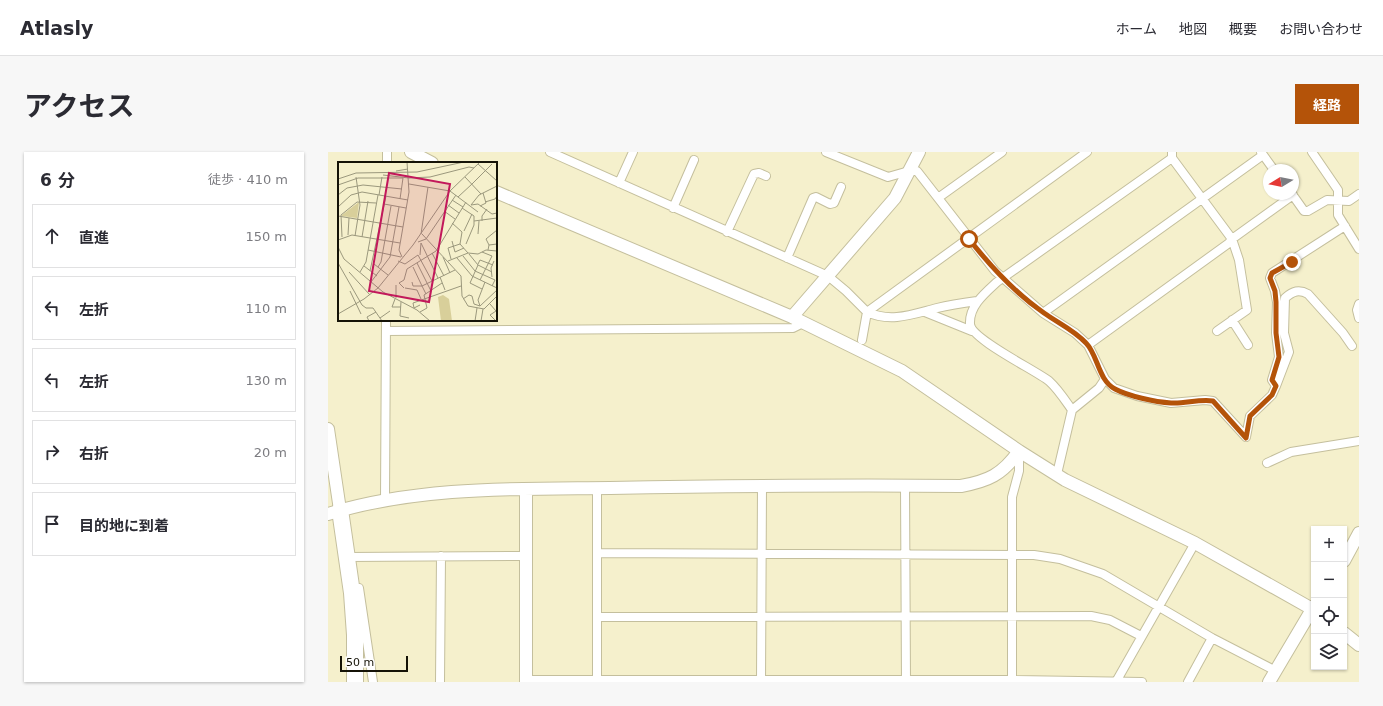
<!DOCTYPE html>
<html lang="ja">
<meta charset="utf-8">
<style>
body{margin:0;font-family:"DejaVu Sans","Noto Sans JP",sans-serif;background:#f7f7f7;color:#2b2b33}
.controls{position:absolute;right:12px;bottom:12px;display:grid;overflow:hidden;border-radius:0px;box-shadow:0 1px 3px #0004}
.controls button{width:36px;height:36px;display:grid;place-items:center;padding:0;border:0;border-bottom:1px solid #e1e1e2;background:#fff;color:#2b2b33;font:20px sans-serif}
.compass{position:absolute;left:935px;top:12px;width:36px;height:36px;border-radius:50%;background:#fff;box-shadow:0 1px 3px #0004;rotate:260deg}
.scale{position:absolute;left:12px;bottom:10px;width:68px;box-sizing:border-box;padding-left:4px;border:2px solid #151307;border-top:0;font-size:11px;line-height:14px;white-space:nowrap;color:#151307;-webkit-text-stroke:3px #fff;paint-order:stroke}
.stop{position:absolute;width:12px;height:12px;margin:-9px;border:3px solid #b45309;border-radius:50%;background:#fff}
.stop.end{background:#b45309;border-color:#fff;box-shadow:0 1px 4px #0008}
.list{margin:0;padding:0;list-style:none}
h2{display:flex;justify-content:space-between;align-items:center;height:52px;margin:0;padding:0 16px;font-size:17px}
h2 small{font-size:13px;font-weight:400;color:#7c7c81}
.list li{display:grid;grid-template-columns:26px 1fr auto;gap:12px;align-items:center;box-sizing:border-box;height:64px;margin:0 8px 8px;padding:0 8px;border:1px solid #e1e1e2;border-radius:0px}
.list b{display:block;font-size:15px;white-space:nowrap}
.list em{font-size:13px;font-style:normal;color:#7c7c81}
.icon{flex:none;width:22px;height:22px;fill:none;stroke:currentColor;stroke-width:2;stroke-linecap:round;stroke-linejoin:round}
.map{position:relative;flex:none;width:1031px;height:530px;overflow:hidden;border-radius:0px}
header{display:flex;align-items:center;gap:24px;box-sizing:border-box;height:56px;padding:0 20px;background:#fff;border-bottom:1px solid #e1e1e2}
header strong{font-size:19px}
nav{display:flex;gap:22px;margin-inline-start:auto;font-size:14px}
.intro{display:flex;align-items:center;justify-content:space-between;box-sizing:border-box;height:96px;padding:0 24px}
h1{margin:0;font-size:28px}
.button{padding:10px 18px;border-radius:0px;background:#b45309;color:#fff;font-size:14px;font-weight:700}
main{display:flex;gap:24px;padding:0 24px}
aside{flex:1;background:#fff;border-radius:0px;box-shadow:0 1px 3px #0004}
.map>svg:first-child{display:block}
.lines{fill:none;stroke-linecap:round;stroke-linejoin:round}
.street-casing{stroke:#c4bf9d;stroke-width:10}
.secondary-casing{stroke:#c4bf9d;stroke-width:14}
.highway-casing{stroke:#c4bf9d;stroke-width:18}
.street{stroke:#fff;stroke-width:8}
.secondary{stroke:#fff;stroke-width:12}
.highway{stroke:#fff;stroke-width:16}
.route{stroke:#b45309;stroke-width:5}
.inset-road{fill:none;stroke:#9b987d;stroke-width:1}
.view{fill:#c2185b;fill-opacity:0.15;stroke:#c2185b;stroke-width:2}
.inset-edge{fill:none;stroke:#151307;stroke-width:2}
</style>
<header>
<strong>Atlasly</strong>
<nav><a>ホーム</a><a>地図</a><a>概要</a><a>お問い合わせ</a></nav>
</header>
<div class="intro"><h1>アクセス</h1><a class="button">経路</a></div>
<main>
<aside>
<h2>6 分<small>徒歩 · 410 m</small></h2>
<ul class="list">
<li><svg class="icon" aria-label="ahead" viewBox="0 0 24 24"><path d="M12 20V5M6 11l6-6 6 6"/></svg><div><b>直進</b></div><em>150 m</em></li>
<li><svg class="icon" aria-label="left" viewBox="0 0 24 24"><path d="M17 20v-9H6M10 6l-5 5 5 5"/></svg><div><b>左折</b></div><em>110 m</em></li>
<li><svg class="icon" aria-label="left" viewBox="0 0 24 24"><path d="M17 20v-9H6M10 6l-5 5 5 5"/></svg><div><b>左折</b></div><em>130 m</em></li>
<li><svg class="icon" aria-label="right" viewBox="0 0 24 24"><path d="M7 20v-9h11M14 6l5 5-5 5"/></svg><div><b>右折</b></div><em>20 m</em></li>
<li><svg class="icon" aria-label="arrive" viewBox="0 0 24 24"><path d="M6 21V4h12l-3 4 3 4H6"/></svg><div><b>目的地に到着</b></div></li>
</ul>
</aside>
<div class="map">
<svg width="1031" height="530" viewBox="0 0 1031 530">
<rect width="100%" height="100%" fill="#f5f0cc"/>
<g class="lines">
<g class="street-casing">
<path id="street" d="M222,0L500,124L518,139L539,160L534,188
M498,0L560,25L581,19H589L667,119L715,161L747,181L760,193L777,227L786,236L809,244L843,251L877,248L885,249L918,285
M933,0L946,18
M984,0L1010,38V63L1031,97
M59,11V0
M291,31L305,0
M964,42L976,59H980L999,48L1021,49L1031,42
M610,46L674,0
M345,56L366,8
M1017,74L944,121L942,126L947,139L949,150L948,181L951,205L944,228L948,234L961,200L956,181L957,146C965,139 971,137 980,142L1015,181L1024,194
M399,80L426,22L431,21L438,24
M459,106L485,46L488,45L502,52L506,51L513,35
M649,149C635,151 622,153 609,156C585,162 563,171 539,160L759,0
M1031,152L1029,158L1031,166
M597,160L644,179
M715,161L935,3
M904,168L920,193
M58,179L465,176L475,171
M889,179L919,158L911,108L904,87L965,43
M760,193L901,91L904,87L844,6V0
M744,258L771,236L777,227
M918,285L922,264L944,243L948,234
M939,311L963,300L1031,289
M729,322L744,258C737,248 730,237 721,229C707,218 643,187 642,172C641,154 657,141 669,130L844,6
M577,333L578,530
M269,336V528
M57,348L58,168
M269,401L706,403L732,407L775,422L884,486L948,519
M19,405L197,404
M31,436L45,530
M270,465L763,464L782,468L813,484
M198,528H684L814,530
M789,528L867,391
M112,530L113,404
M433,530L434,334
M684,530V345L691,319V299
M860,530L884,486"/>
</g>
<g class="secondary-casing">
<path id="secondary" d="M83,0L104,11
M168,40L464,165L574,219L691,299L737,328L867,391L986,458
M464,165L567,46L591,0
M0,277L12,358
M0,362C91,334 188,337 282,336C399,334 516,333 633,334C660,329 674,323 691,299
M1016,409L1031,381
M1016,481L1031,493
M198,530V337
M941,530L986,454"/>
</g>
<g class="highway-casing">
<path id="highway" d="M12,358L24,441L27,483V530"/>
</g>
<use href="#street" class="street"/>
<use href="#secondary" class="secondary"/>
<use href="#highway" class="highway"/>
</g>
<g class="lines">
<path class="route" d="M641,87C663,115 687,141 716,161C730,171 746,178 758,191C770,203 770,228 787,237C800,244 827,250 843,251C857,252 870,247 885,249L918,286L922,264L944,243L948,234L944,228L951,205L948,181V150L947,139L942,126L944,121L964,110"/>
</g>
<g transform="translate(10 10)">
<rect width="159" height="159" fill="#f5f0cc"/>
<path d="M21,40L19,56L4,54V53ZM105,133L111,137L114,159H103L100,135Z" fill="#d8cf9a"/>
<path class="inset-road" d="M140,2L159,19M58,9L70,7M45,13L71,16M127,15L143,32M71,16L92,15L131,5L136,6M0,17L18,11L79,10L126,0M71,22L112,29L140,50M134,22L154,2M0,23L20,16H65L62,37M0,33L9,26L25,23L64,27M41,33L44,15M120,35L134,22M114,38L125,45M147,40L157,37L159,34M46,42L68,46M110,43L121,51M133,43L141,33L159,24M133,43L140,42L154,52L159,51M142,44L148,41L145,31M0,45L13,33L24,30L70,38M124,46L136,54V63L128,82M106,49L117,57M0,54L65,65M136,59L159,56M144,59V54L149,47M114,61L124,70L122,82M126,69L134,52M83,72L90,25M84,72L123,114L124,134L130,144L146,147L159,134M140,72L141,59M10,73L11,56M17,74L22,43L18,15M4,75L3,53L19,40L38,41M24,75L30,39M0,78L14,73L62,81M114,79L117,90L126,86M80,80L88,77L118,33M151,83L148,77L159,68M0,85L6,97L45,130L79,148L92,159M30,88L63,95M150,88L151,83L159,82M94,91L106,114M131,92L140,103L132,121L144,127M82,93L83,81L100,116M125,94L137,109L157,118L154,124M64,95L61,88L71,30L69,0M105,95L112,111M119,96L134,114L159,126M113,97L110,86L122,82L130,91M60,99L67,102L80,93L94,119M110,99L130,91L140,92L148,88L159,89M0,101L24,143L28,146H35L44,159M79,101L93,129M36,102L50,113M140,102L142,98L155,103M140,103L154,110M26,104L39,114M40,105L43,100L53,44M75,105L84,124L117,108M32,109L48,34M11,110L32,133M22,110L28,100L40,33M102,115L107,128M154,115L153,106L156,99M142,118L154,94L144,90M33,120L52,95L61,45M74,120L75,124H84L88,132M58,123V136M66,126L61,121L66,118L69,107L98,89L128,40M67,126L79,128L83,137M12,129L23,152M57,137L54,145H63M125,137L131,133L134,134L136,142L142,144L159,128M63,140L62,154L71,156M152,142L158,149L152,153L158,159M82,143L76,146L75,141L123,124M142,144L140,138L147,120M82,150L89,146L86,133L104,121M0,152L26,137L40,126L75,83L112,29L142,0M42,156L52,149M31,159L29,155L38,150M137,159L139,146M143,159L145,147"/>
<path class="view" d="M51,11L112,22L91,140L31,129Z"/>
<rect width="159" height="159" class="inset-edge"/>
</g>
</svg>
<div class="controls">
<button>+</button>
<button>−</button>
<button><svg class="icon" aria-label="locate" viewBox="0 0 24 24"><circle cx="12" cy="12" r="6"/><path d="M12 2v4M12 18v4M2 12h4M18 12h4"/></svg></button>
<button><svg class="icon" aria-label="layers" viewBox="0 0 24 24"><path d="M12 4l9 5-9 5-9-5zM3 14l9 5 9-5"/></svg></button>
</div>
<svg class="compass" viewBox="-18 -18 36 36"><path d="M0-13l5 13h-10z" fill="#e53935"/><path d="M0 13l5-13h-10z" fill="#7c7c81"/></svg>
<div class="scale">50 m</div>
<div class="stop" style="left:641px;top:87px"></div>
<div class="stop end" style="left:964px;top:110px"></div>
</div>
</main>
